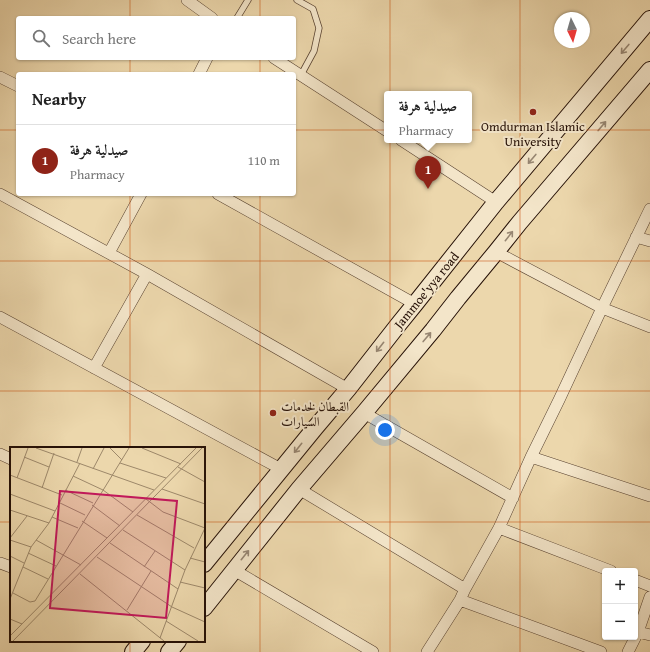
<!DOCTYPE html>
<meta charset="utf-8">
<style>
body{margin:0;font-family:"Gentium Book Plus",Amiri,serif;background:#f2f2f2;color:#222}
.controls{position:absolute;right:12px;bottom:12px;display:grid;overflow:hidden;border-radius:4px;box-shadow:0 1px 3px #0004}
.controls button{width:36px;height:36px;display:grid;place-items:center;padding:0;border:0;border-bottom:1px solid #e0e0e0;background:#fff;color:#222;font:20px sans-serif}
.compass{position:absolute;left:554px;top:12px;width:36px;height:36px;border-radius:50%;background:#fff;box-shadow:0 1px 3px #0004;rotate:175deg}
.you{position:absolute;left:385px;top:430px;width:14px;height:14px;margin:-10px;border:3px solid #fff;border-radius:50%;background:#1a73e8;box-shadow:0 0 0 6px #1a73e833}
.badge{display:grid;place-items:center;width:26px;height:26px;border-radius:50%;background:#8f2418;color:#fff;font-size:13px;font-weight:700}
.pin{position:absolute;translate:-50% -33px;filter:drop-shadow(0 1px 2px #0008)}
.pin::after{content:'';position:absolute;top:21px;width:14px;height:12px;background:inherit;clip-path:polygon(0 0,100% 0,50% 100%)}
.popup{position:absolute;left:384px;top:91px;width:88px;height:52px;box-sizing:border-box;display:grid;place-content:center;border-radius:4px;background:#fff;filter:drop-shadow(0 1px 3px #0005);font-size:13px;white-space:nowrap;color:#767676}
.popup b{font-size:15px;color:#222}
.popup::after{content:'';position:absolute;left:50%;top:100%;margin-left:-8px;border:8px solid transparent;border-top-color:#fff}
.list{margin:0;padding:0;list-style:none}
h2{display:flex;justify-content:space-between;align-items:center;height:52px;margin:0;padding:0 16px;font-size:17px}
h2 small{font-size:13px;font-weight:400;color:#767676}
.list li{display:grid;grid-template-columns:26px 1fr auto;gap:12px;align-items:center;box-sizing:border-box;height:72px;padding:0 16px;border-top:1px solid #e0e0e0}
.list b{display:block;font-size:15px;white-space:nowrap}
.list p{margin:0;font-size:13px;white-space:nowrap;color:#767676}
.list em{font-size:13px;font-style:normal;color:#767676}
.icon{flex:none;width:22px;height:22px;fill:none;stroke:currentColor;stroke-width:2;stroke-linecap:round;stroke-linejoin:round}
.map{position:relative;flex:none;width:650px;height:652px;overflow:hidden}
.search{position:absolute;background:#fff;box-shadow:0 1px 3px #0004;left:16px;top:16px;width:280px;height:44px;display:flex;align-items:center;gap:10px;box-sizing:border-box;padding:0 14px;border-radius:4px;color:#767676;font-size:15px}
.panel{position:absolute;background:#fff;box-shadow:0 1px 3px #0004;left:16px;top:72px;width:280px;height:124px;border-radius:4px}
.map>svg:first-child{display:block}
.lines{fill:none;stroke-linecap:round;stroke-linejoin:round}
.service-casing{stroke:#584230;stroke-width:7}
.minor-casing{stroke:#584230;stroke-width:12}
.secondary-casing{stroke:#261107;stroke-width:18}
.service{stroke:#f3e5c9;stroke-width:5.5}
.minor{stroke:#f3e5c9;stroke-width:11}
.secondary{stroke:#f3e5c9;stroke-width:16}
.oneway{stroke:#978672}
.grid{fill:none;stroke:#cb4e0b;stroke-width:1;stroke-opacity:0.55}
.poi-dot{fill:#8f2418;stroke:#f3e5c9;stroke-width:1.5}
.labels{text-anchor:middle;stroke-width:4;stroke-linejoin:round;paint-order:stroke}
.poi-label{font-size:13px;fill:#261107;stroke:#f3e5c9}
.street-label{font-size:13px;fill:#261107;stroke:#f3e5c9}
.inset-road{fill:none;stroke:#9d886a;stroke-width:1}
.view{fill:#c2185b;fill-opacity:0.15;stroke:#c2185b;stroke-width:2}
.inset-edge{fill:none;stroke:#261107;stroke-width:2}
</style>
<div class="map">
<svg width="650" height="652" viewBox="0 0 650 652">
<rect width="100%" height="100%" fill="#ecd7ac"/>
<filter id="stains"><feTurbulence type="fractalNoise" baseFrequency=".005" numOctaves="4"/><feColorMatrix values="0 0 0 0 .2 0 0 0 0 .09 0 0 0 0 .02 0 0 0 .5 -.17"/></filter>
<radialGradient id="worn" r=".72"><stop offset=".6" stop-color="#630" stop-opacity="0"/><stop offset="1" stop-color="#630" stop-opacity=".3"/></radialGradient>
<g class="lines">
<g class="service-casing">
<path id="service" d="M297,0L313,9L319,28L314,51L301,75
M237,18L248,0"/>
</g>
<g class="minor-casing">
<path id="minor" d="M187,0L212,18
M274,58L387,131
M199,74L207,58
M0,77L18,86
M401,140L496,202
M0,194L147,274L348,389
M218,194L415,304
M636,237L650,241
M496,252L602,308L650,327
M109,253L141,194
M0,317L281,469
M94,368L147,274
M364,413L513,498
M0,454L11,459
M531,457L650,496
M299,489L465,589
M499,528L611,571
M0,563L11,567
M234,570L373,652
M635,580L650,586
M460,600L601,652
M638,632L650,635
M427,652L460,600L465,589L499,528L531,457L559,400L602,308L650,209
M628,652L638,632L650,597"/>
</g>
<g class="secondary-casing">
<path id="secondary" d="M204,564L315,428L348,389L398,325L415,304L496,202L650,19
M204,608L299,489L364,413L433,330L458,298L496,252L520,222L650,70
M133,652L142,641
M169,652L178,641"/>
</g>
<use href="#service" class="service"/>
<use href="#minor" class="minor"/>
<use href="#secondary" class="secondary"/>
</g>
<defs><path id="oneway-shaft" d="M-6 0H5M1.5-3L5.5 0L1.5 3" fill="none" stroke-width="1.6" stroke-linecap="round" stroke-linejoin="round"/></defs>
<g class="oneway">
<use href="#oneway-shaft" transform="translate(625 49) rotate(130)"/>
<use href="#oneway-shaft" transform="translate(602 126) rotate(-50)"/>
<use href="#oneway-shaft" transform="translate(532 159) rotate(130)"/>
<use href="#oneway-shaft" transform="translate(509 236) rotate(-52)"/>
<use href="#oneway-shaft" transform="translate(427 337) rotate(-50)"/>
<use href="#oneway-shaft" transform="translate(380 347) rotate(128)"/>
<use href="#oneway-shaft" transform="translate(298 448) rotate(129)"/>
<use href="#oneway-shaft" transform="translate(245 555) rotate(-51)"/>
</g>
<path class="grid" d="M130,0V18M260,0V18M390,0V652M520,0V652M130,58V74M260,58V74M0,130H18M294,130H650M130,194V448M260,194V652M0,261H650M0,391H650M0,522H11M204,522H650M130,641V652"/>
<g class="poi-dot">
<circle cx="533" cy="112" r="4"/>
<circle cx="273" cy="413" r="4"/>
</g>
<g class="labels">
<g class="poi-label">
<text x="533" y="131">Omdurman Islamic<tspan x="533" dy="15">University</tspan></text>
<text x="281" y="411" text-anchor="start">القبطان لخدمات<tspan x="281" dy="15">السيارات</tspan></text>
</g>
<g class="street-label">
<text transform="translate(426 290) rotate(-51)" y="5">Jammoe'yya road</text>
</g>
</g>
<g transform="translate(10 447)">
<rect width="195" height="195" fill="#ecd7ac"/>
<path class="inset-road" d="M26,1L144,43M100,1L112,13M132,1L171,17M14,10L39,20M67,15L72,1M110,16L156,31M168,20L195,35M83,22L94,1M0,28L52,48M63,29L93,43L123,65M7,31L18,1M32,41L44,6M152,42L195,57M55,43L83,56M0,47L45,64M136,52L153,65L195,81M48,55L75,68M82,58L110,79M0,63L39,76M127,68L184,101M42,70L68,81M72,74L97,91M113,83L175,123M0,91L17,69M0,93L21,100M26,93L71,118M100,96L168,142M18,106L46,119M0,109L14,116M87,110L162,160L195,175M180,111L195,115M13,120L38,132M134,120L145,104M70,127L154,194M170,135L195,141M3,146L20,155L25,154L119,1M0,152L21,100L39,76L70,16M117,163L141,124M0,172L12,177M156,174L188,194M0,189L186,1M150,191L175,123L195,81M3,194L192,1"/>
<path class="view" d="M50,44L167,54L156,171L40,161Z"/>
<rect width="195" height="195" class="inset-edge"/>
</g>
<rect width="100%" height="100%" filter="url(#stains)"/>
<rect width="100%" height="100%" fill="url(#worn)"/>
</svg>
<div class="controls">
<button>+</button>
<button>−</button>
</div>
<svg class="compass" viewBox="-18 -18 36 36"><path d="M0-13l5 13h-10z" fill="#e53935"/><path d="M0 13l5-13h-10z" fill="#767676"/></svg>
<div class="you"></div>
<div class="pin badge" style="left:428px;top:189px">1</div>
<div class="popup"><b>صيدلية هرفة</b>Pharmacy</div>
<div class="search"><svg class="icon" aria-label="search" viewBox="0 0 24 24"><circle cx="10" cy="10" r="6"/><path d="M15 15l6 6"/></svg>Search here</div>
<section class="panel">
<h2>Nearby<small></small></h2>
<ul class="list">
<li><span class="badge">1</span><div><b>صيدلية هرفة</b><p>Pharmacy</p></div><em>110 m</em></li>
</ul>
</section>
</div>
